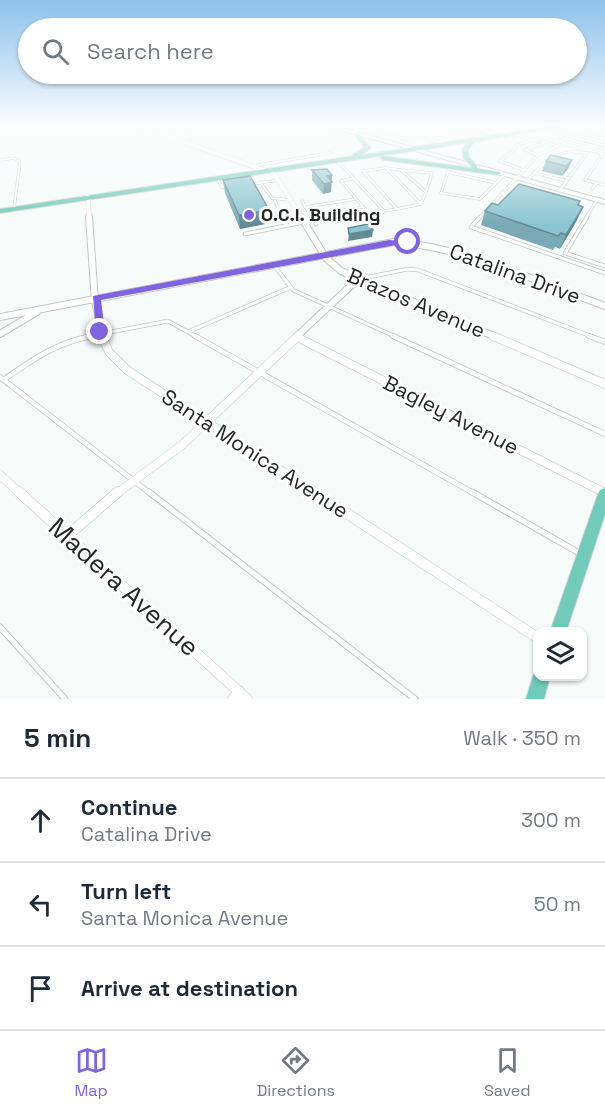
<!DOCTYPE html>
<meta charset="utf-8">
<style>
body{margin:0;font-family:"Space Grotesk",sans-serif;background:#f2f2f3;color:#1f2937}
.controls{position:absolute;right:18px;bottom:18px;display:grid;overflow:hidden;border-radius:12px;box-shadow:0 2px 4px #0004}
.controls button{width:54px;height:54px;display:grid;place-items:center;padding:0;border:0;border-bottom:2px solid #e0e1e3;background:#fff;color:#1f2937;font:30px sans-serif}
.stop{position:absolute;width:18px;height:18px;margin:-14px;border:4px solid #8063de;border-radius:50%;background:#fff}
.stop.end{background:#8063de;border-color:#fff;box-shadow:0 2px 6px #0008}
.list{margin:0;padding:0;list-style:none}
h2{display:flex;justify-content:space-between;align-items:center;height:78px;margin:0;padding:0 24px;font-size:26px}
h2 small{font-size:20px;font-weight:400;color:#747a83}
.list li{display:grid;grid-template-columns:39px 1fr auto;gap:18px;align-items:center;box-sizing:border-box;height:84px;padding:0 24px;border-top:2px solid #e0e1e3}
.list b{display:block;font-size:22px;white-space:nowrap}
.list p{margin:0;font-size:20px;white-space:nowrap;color:#747a83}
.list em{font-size:20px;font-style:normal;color:#747a83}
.icon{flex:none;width:33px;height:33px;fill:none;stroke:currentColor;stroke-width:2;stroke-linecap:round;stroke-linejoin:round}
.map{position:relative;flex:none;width:605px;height:699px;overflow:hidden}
.search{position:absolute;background:#fff;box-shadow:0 2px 4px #0004;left:18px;right:18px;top:18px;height:66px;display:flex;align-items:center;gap:15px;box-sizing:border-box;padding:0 21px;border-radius:33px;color:#747a83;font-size:22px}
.sheet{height:330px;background:#fff}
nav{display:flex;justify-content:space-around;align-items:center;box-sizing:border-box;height:84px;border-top:2px solid #e0e1e3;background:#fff;font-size:16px;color:#747a83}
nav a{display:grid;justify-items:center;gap:3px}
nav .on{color:#8063de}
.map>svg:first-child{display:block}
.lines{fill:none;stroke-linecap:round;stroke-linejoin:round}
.service-far3-casing{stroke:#c1c6c5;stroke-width:3}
.service-far2-casing{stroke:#c1c6c5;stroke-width:4.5}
.service-far1-casing{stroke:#c1c6c5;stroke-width:6}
.service-casing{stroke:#c1c6c5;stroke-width:7}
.minor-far3-casing{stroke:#c1c6c5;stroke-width:5}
.minor-far2-casing{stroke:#c1c6c5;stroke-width:8}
.minor-far1-casing{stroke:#c1c6c5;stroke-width:9}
.minor-casing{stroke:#c1c6c5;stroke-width:11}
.secondary-casing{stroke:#c1c6c5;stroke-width:2}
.primary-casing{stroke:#d8d8d8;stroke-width:2}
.service-far3{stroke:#fff;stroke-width:2}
.service-far2{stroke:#fff;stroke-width:3}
.service-far1{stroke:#fff;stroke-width:4.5}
.service{stroke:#fff;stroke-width:5}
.minor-far3{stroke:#fff;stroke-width:4.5}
.minor-far2{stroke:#fff;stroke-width:6}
.minor-far1{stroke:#fff;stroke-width:8}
.minor{stroke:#fff;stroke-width:10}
.secondary{fill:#fff;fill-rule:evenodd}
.primary{fill:#72cab8;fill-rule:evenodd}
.wall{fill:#78a9b4}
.shaded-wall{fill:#618a92}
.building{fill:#8bc5d1;stroke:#618a92;stroke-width:1.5}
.route{fill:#8063de}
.poi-dot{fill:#8063de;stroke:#fff;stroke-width:2}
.labels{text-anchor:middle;stroke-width:6;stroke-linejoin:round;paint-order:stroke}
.far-poi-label{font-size:18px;font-weight:bold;fill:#252727;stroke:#fff;text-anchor:start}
.street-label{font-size:21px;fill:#252727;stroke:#fff}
.near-street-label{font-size:26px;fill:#252727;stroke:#fff}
</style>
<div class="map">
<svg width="605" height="699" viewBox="0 0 605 699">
<rect width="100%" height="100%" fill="#f6fbfa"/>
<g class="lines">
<g class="service-far3-casing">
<path id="service-far3" d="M362,127L410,140L424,138L446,144
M451,127L479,133L485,138
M496,127L510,135
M504,127L530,140
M535,127L568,145L605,154
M567,136L605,145
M553,137L578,133L605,139
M561,137L605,149
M538,155L525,150L546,142L557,146
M0,160L14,158L20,162L14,208
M252,166L330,153L384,211L397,209L363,171L386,168L421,204L426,192
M386,168L401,170
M401,170L432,173L426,192Z
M523,170L500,161L514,150L515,146L534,139L546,142
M448,172L496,183L480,199L441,193Z
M534,173L567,181
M567,174L565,177L568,179
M217,178L222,187L227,188
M354,178L341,181L369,214L383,212
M527,181C545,160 558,148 587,153L560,190
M260,182L272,198L290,200
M496,183L504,175
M597,183L605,185
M252,184L278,180
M592,189L597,183L585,180L603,153
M275,201L283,218
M302,201L310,215L362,207
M305,207L356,199
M397,209L421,204
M310,215L312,218
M479,218L538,155L564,143
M586,218L597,200"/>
</g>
<g class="service-far2-casing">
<path id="service-far2" d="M283,217L287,226
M311,217L316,224
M480,217L471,227L605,273
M587,217L565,253L605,266
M245,234L304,222
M273,264L293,290L396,337
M360,279L408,269L418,270L593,337
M190,331L289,288
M85,337L168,321L197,337"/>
</g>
<g class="service-far1-casing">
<path id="service-far1" d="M195,336L475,494
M393,336L605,434
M589,336L605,342
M0,377L151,494
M3,380C34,359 55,343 92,336"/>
</g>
<g class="service-casing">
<path id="service" d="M149,492L415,699
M472,492L581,554
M0,627L65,699"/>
</g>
<g class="minor-far3-casing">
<path id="minor-far3" d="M141,127L266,171
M179,141L208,127
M272,170L302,218
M88,197L89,218"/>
</g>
<g class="minor-far2-casing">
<path id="minor-far2" d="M89,217L95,301L103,337
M301,217L326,258L341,271L496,337
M0,317L394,242C466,247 537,282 605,306
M0,334L37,312
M296,337L357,280"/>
</g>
<g class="minor-far1-casing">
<path id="minor-far1" d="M102,336L109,352L127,370L317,494
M493,336L605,384
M297,337L605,493
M0,475L21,494
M116,494L182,445L298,336"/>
</g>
<g class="minor-casing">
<path id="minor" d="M19,492L247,699
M314,492L538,638
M67,536L118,492
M233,699L239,691"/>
</g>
<g class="secondary-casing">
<path id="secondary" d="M329,127H339L605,200V204Z"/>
</g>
<g class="primary-casing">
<path id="primary" d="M546,127H562L474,142L468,150L469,157L477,166V168L500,172L501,173L498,175L383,160L380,158L383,156L472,168L463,157L462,150L467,143L0,213V209L353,156L354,154L364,147L354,134L357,132L371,148L361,155Z
M605,488V514L566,632H550L598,494L600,490Z
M538,669V676H550L544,699H526L533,676Z"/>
</g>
<use href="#service-far3" class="service-far3"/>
<use href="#service-far2" class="service-far2"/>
<use href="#service-far1" class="service-far1"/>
<use href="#service" class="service"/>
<use href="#minor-far3" class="minor-far3"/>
<use href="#minor-far2" class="minor-far2"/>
<use href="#minor-far1" class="minor-far1"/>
<use href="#minor" class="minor"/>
<use href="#secondary" class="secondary"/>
<use href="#primary" class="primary"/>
</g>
<path class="wall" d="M572,160L568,169L562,176L542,171L546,161Z
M312,170L332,175L331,192L323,194L312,180Z
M223,180L270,223L240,229L225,193Z
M498,205H578L577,220L560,249L555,247L553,250L481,225L485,211Z"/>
<path class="shaded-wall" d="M572,160L568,169L562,176L566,166Z
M332,175L331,192L323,194L324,184L327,176Z
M583,207L577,220L560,249L566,235Z
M269,210L270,223L240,229L239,215Z
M373,230L372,237L348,241L349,234Z"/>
<path class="building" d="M551,155L572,160L566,166L546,161Z
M327,169L332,175L327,176L332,182L324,184L312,170Z
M250,176L269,210L239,215L223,180Z
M519,184L580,201L578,205L583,207L566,235L561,233L558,236L485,211L492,203L498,205Z
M368,224L373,230L349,234L348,228Z"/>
<linearGradient id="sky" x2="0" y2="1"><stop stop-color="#8dc1eb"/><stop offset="0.56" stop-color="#fbfdfd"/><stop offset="1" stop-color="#fbfdfd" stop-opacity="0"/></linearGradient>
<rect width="605" height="225" fill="url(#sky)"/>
<path class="route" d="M389,240L412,242L101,300L105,332L100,335L96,332L93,296Z"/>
<circle class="poi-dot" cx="249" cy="215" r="6"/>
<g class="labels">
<g class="far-poi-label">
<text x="261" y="221">O.C.I. Building</text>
</g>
<g class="street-label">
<text transform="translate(515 274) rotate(20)" y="7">Catalina Drive</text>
<text transform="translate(416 303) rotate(23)" y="7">Brazos Avenue</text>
<text transform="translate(451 415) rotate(27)" y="7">Bagley Avenue</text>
<text transform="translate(255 454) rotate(33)" y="7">Santa Monica Avenue</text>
</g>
<g class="near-street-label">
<text transform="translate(124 587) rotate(42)" y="9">Madera Avenue</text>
</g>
</g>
</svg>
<div class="controls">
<button><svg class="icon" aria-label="layers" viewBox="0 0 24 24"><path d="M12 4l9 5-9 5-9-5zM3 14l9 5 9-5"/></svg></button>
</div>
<div class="stop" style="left:408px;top:242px"></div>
<div class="stop end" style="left:100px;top:332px"></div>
<div class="search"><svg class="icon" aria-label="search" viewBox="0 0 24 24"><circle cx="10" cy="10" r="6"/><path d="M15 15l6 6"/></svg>Search here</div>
</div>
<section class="sheet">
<h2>5 min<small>Walk · 350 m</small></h2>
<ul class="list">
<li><svg class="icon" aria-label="ahead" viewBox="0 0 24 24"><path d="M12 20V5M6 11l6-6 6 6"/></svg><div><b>Continue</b><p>Catalina Drive</p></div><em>300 m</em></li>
<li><svg class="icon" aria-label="left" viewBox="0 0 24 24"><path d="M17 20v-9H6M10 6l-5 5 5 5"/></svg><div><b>Turn left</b><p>Santa Monica Avenue</p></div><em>50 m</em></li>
<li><svg class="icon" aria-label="arrive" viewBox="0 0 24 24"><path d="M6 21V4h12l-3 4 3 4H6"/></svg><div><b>Arrive at destination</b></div></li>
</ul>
</section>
<nav>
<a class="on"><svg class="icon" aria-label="map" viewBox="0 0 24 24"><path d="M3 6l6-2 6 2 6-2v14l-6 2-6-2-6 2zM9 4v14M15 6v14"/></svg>Map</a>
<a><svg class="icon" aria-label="directions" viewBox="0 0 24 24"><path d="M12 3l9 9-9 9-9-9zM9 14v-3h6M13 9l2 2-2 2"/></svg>Directions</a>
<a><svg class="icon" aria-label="saved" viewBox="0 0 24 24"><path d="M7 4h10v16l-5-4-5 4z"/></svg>Saved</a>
</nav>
